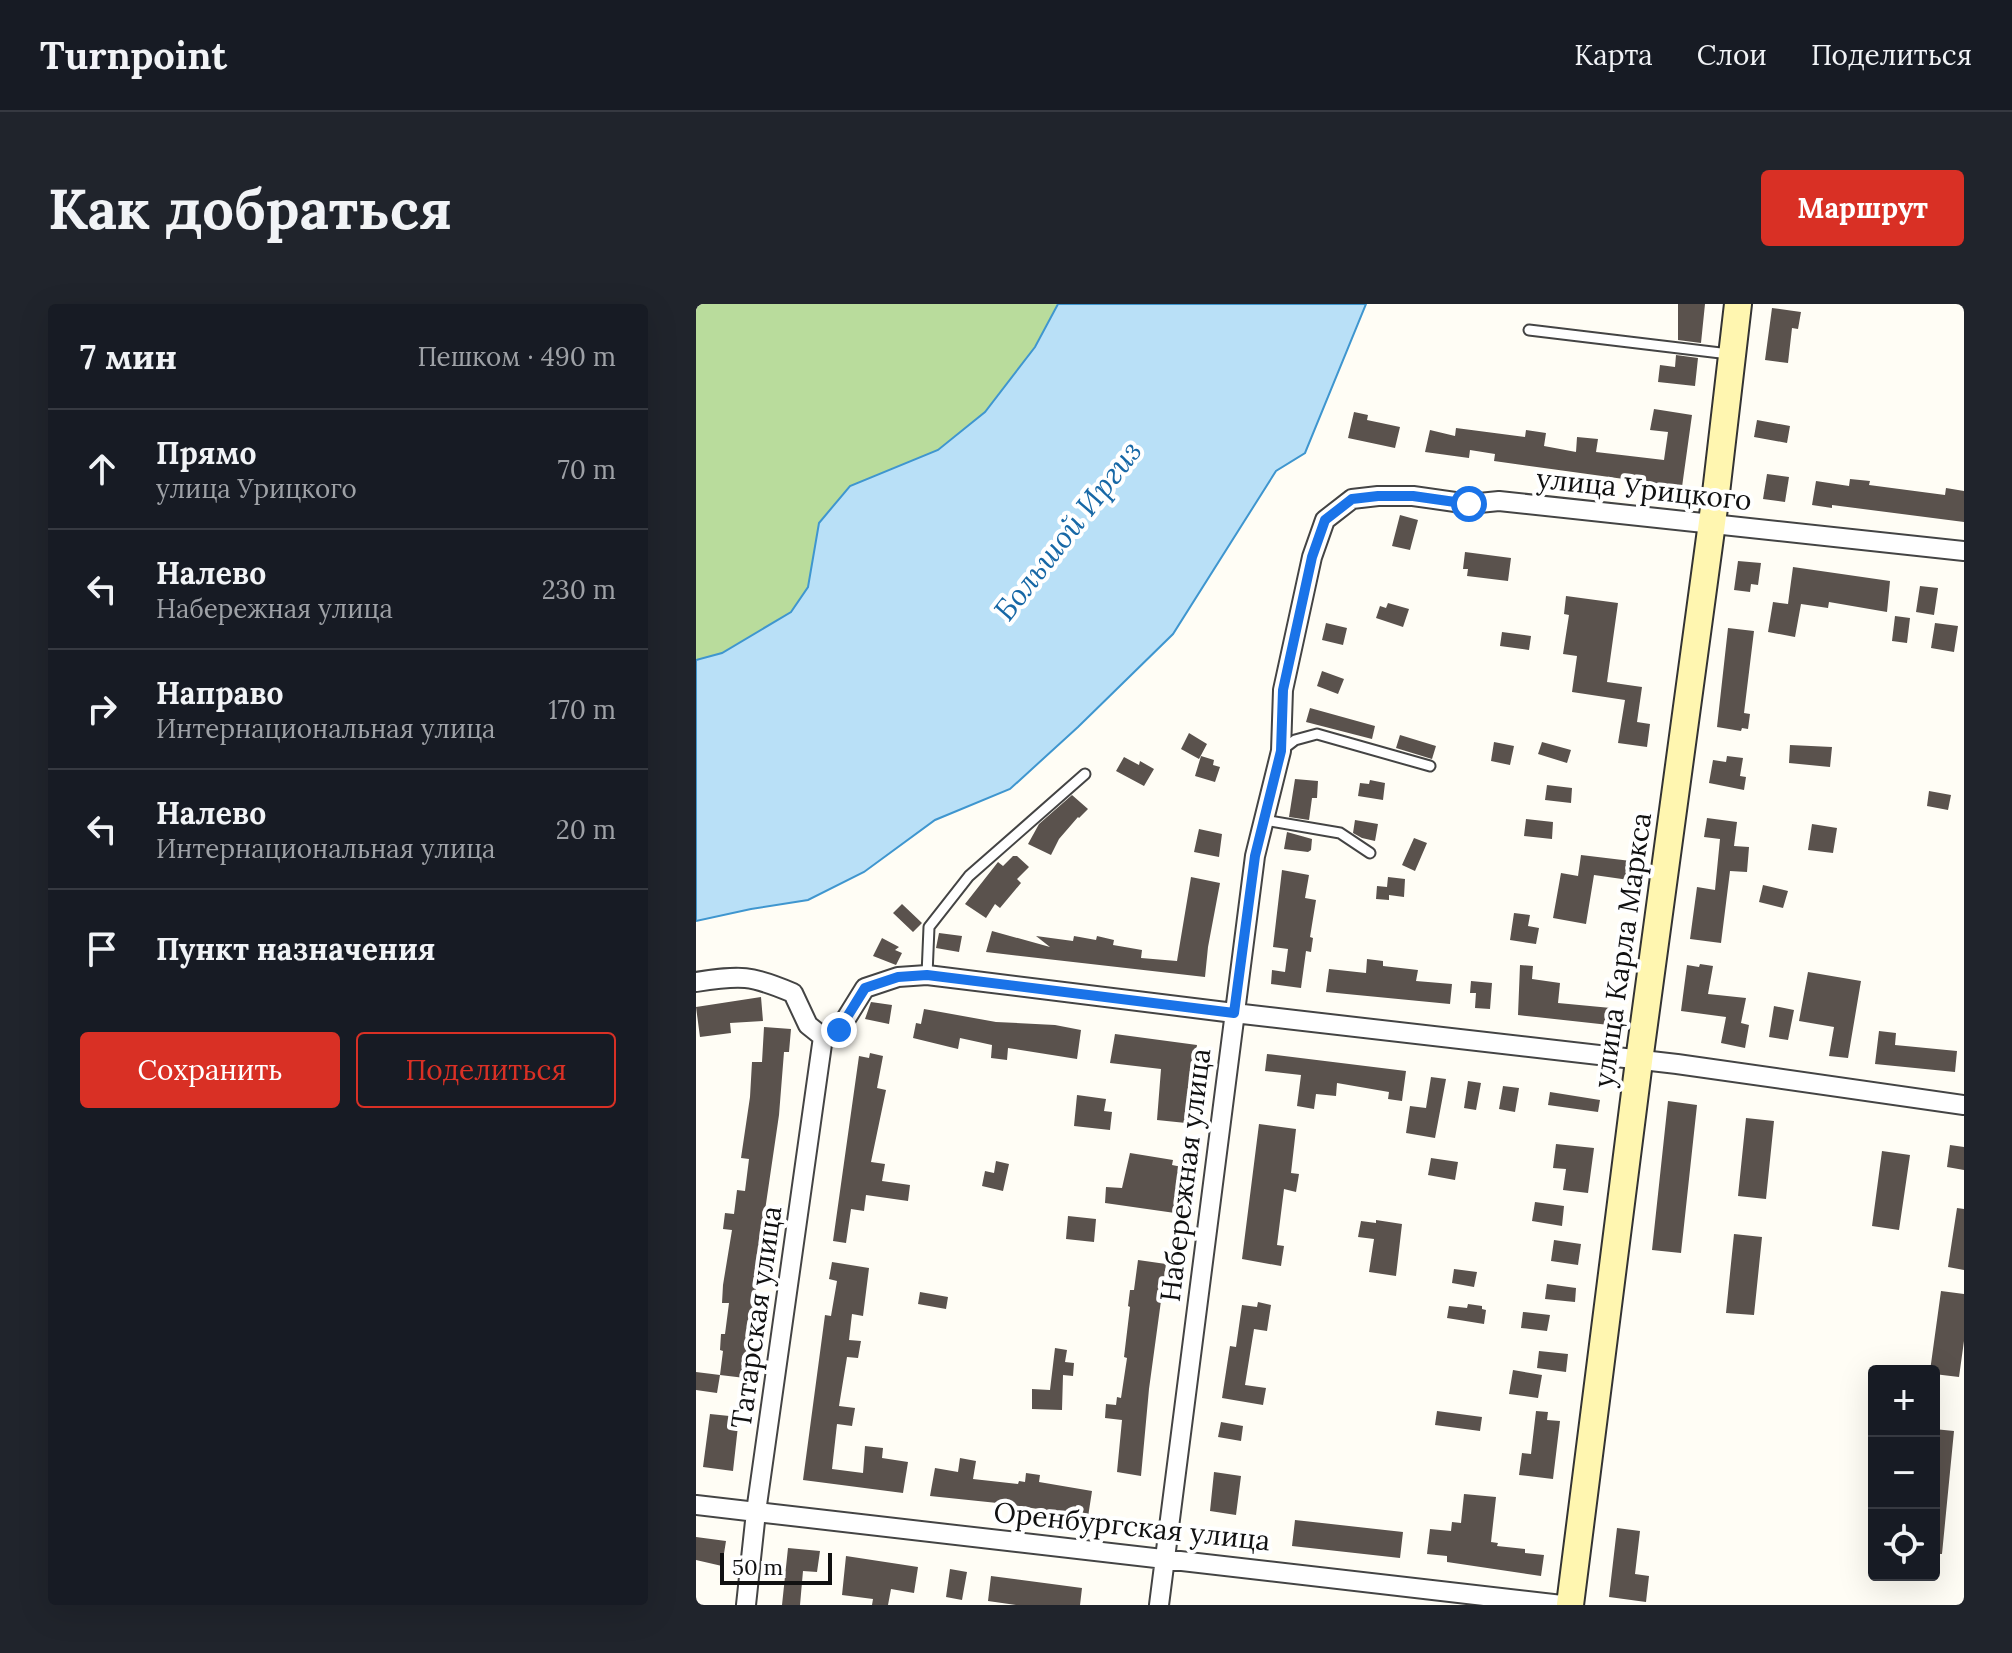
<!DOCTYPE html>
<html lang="ru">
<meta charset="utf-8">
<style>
body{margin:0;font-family:Lora,serif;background:#20242c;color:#f1f3f6}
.controls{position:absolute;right:24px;bottom:24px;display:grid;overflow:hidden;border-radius:8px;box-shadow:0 8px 32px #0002}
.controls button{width:72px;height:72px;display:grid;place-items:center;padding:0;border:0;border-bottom:2px solid #363941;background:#171b24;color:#f1f3f6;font:40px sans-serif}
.scale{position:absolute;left:24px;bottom:20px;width:112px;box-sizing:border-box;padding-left:8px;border:4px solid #111;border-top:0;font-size:22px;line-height:28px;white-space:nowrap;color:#111;-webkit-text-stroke:6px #fff;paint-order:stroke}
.stop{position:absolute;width:24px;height:24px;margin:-18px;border:6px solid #1a73e8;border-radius:50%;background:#fff}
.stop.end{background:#1a73e8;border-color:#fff;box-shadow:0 2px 8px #0008}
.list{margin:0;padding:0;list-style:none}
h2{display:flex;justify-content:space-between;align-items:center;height:104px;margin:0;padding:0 32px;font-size:34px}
h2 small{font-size:26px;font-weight:400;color:#9ea1a6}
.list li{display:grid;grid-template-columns:52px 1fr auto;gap:24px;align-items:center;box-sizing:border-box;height:120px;padding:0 32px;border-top:2px solid #363941}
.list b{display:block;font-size:30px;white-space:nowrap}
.list p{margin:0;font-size:26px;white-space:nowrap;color:#9ea1a6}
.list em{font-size:26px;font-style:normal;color:#9ea1a6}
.actions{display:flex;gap:16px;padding:24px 32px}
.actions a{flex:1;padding:18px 0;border:2px solid #d93025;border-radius:8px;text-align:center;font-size:28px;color:#d93025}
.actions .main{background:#d93025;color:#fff}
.icon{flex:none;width:44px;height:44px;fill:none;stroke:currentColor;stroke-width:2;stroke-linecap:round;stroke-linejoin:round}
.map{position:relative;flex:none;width:1268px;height:1301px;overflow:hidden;border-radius:8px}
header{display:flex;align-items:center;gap:48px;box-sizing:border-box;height:112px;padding:0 40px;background:#171b24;border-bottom:2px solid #363941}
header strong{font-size:38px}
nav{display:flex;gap:44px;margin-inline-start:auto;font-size:28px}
.intro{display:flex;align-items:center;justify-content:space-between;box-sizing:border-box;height:192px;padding:0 48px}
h1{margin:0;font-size:56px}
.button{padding:20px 36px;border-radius:8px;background:#d93025;color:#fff;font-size:28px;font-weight:700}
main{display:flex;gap:48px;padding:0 48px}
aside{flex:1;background:#171b24;border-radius:8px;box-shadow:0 8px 32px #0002}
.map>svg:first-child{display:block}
.forest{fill:#b9dc9c}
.water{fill:#b9e0f7;stroke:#3f96cf;stroke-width:2}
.building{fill:#5a524d}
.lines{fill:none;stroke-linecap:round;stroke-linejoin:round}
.lane-casing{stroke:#444;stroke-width:13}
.street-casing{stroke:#444;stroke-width:22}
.secondary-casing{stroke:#333;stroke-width:30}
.lane{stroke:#fff;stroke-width:9}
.street{stroke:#fff;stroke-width:18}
.secondary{stroke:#fff6b0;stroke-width:26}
.route{stroke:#1a73e8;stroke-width:10}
.labels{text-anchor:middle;stroke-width:8;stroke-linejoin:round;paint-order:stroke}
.street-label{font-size:28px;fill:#111;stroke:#fff}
.water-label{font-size:30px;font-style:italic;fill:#1768a6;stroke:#fff}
</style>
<header>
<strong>Turnpoint</strong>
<nav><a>Карта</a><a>Слои</a><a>Поделиться</a></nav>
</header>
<div class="intro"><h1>Как добраться</h1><a class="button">Маршрут</a></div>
<main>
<aside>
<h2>7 мин<small>Пешком · 490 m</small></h2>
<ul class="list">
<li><svg class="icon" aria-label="ahead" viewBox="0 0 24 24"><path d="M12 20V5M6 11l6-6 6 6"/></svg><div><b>Прямо</b><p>улица Урицкого</p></div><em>70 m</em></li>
<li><svg class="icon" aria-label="left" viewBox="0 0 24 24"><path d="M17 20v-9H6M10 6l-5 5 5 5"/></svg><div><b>Налево</b><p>Набережная улица</p></div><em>230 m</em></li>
<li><svg class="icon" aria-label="right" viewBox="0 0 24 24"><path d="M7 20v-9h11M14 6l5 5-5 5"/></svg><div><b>Направо</b><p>Интернациональная улица</p></div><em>170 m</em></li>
<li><svg class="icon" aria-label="left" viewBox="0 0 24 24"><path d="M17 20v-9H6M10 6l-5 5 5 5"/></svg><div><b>Налево</b><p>Интернациональная улица</p></div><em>20 m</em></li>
<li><svg class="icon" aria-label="arrive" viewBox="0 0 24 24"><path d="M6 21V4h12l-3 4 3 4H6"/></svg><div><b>Пункт назначения</b></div></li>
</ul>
<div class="actions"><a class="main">Сохранить</a><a>Поделиться</a></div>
</aside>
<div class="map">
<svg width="1268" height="1301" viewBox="0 0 1268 1301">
<rect width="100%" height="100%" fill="#fffdf5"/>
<path class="forest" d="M0,0H362L339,43L289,108L242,146L154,182L123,219L112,283L95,308L26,349L0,356Z"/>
<path class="water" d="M362,0H670L609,149L580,167L477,330L382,423L314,485L239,516L168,568L112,596L55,605L0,617V356L26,349L95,308L112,283L123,219L154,182L242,146L289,108L339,43Z"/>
<path class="building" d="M982,0H1009L1005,39L982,36Z
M1076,4L1105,8L1102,25L1096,24L1092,59L1069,56Z
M980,51L1002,54L999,82L962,78L964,61L979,63Z
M958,105L996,111L986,183L798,157L799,150L774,146L773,154L729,148L734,126L759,132L760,124L829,133L830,126L850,129L848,142L880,148L881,133L902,135L900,148L968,156L972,128L954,126Z
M658,108L672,111L671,116L704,123L699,144L652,134Z
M1061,116L1094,122L1091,139L1058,133Z
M1071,170L1093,173L1089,198L1067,195Z
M1154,175L1174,177L1173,181L1249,191L1250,184L1268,187V218L1136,201V204L1116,201L1120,177L1153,182Z
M704,211L722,216L714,246L696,242Z
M769,248L815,254L812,277L771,272L772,265H767Z
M1042,257L1065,259L1062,281L1055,280L1054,288L1038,286Z
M1097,263L1194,277L1191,308L1133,298L1132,304L1105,300L1099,333L1072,328L1077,298L1092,300Z
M1224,282L1242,284L1238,311L1220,308Z
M870,292L922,299L911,378L946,383L941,418L954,420L951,443L922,439L929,396L876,388L881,352L867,350L873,311L868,310Z
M692,299L713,305L707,323L680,314L684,302L690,304Z
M1199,312L1214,314L1211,339L1196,337Z
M630,319L651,324L647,341L626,336Z
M1239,319L1262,322L1258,348L1235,344Z
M1032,324L1058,327L1048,409L1054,410L1052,425L1046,424L1045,427L1021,423Z
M806,328L835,332L833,346L804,342Z
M626,367L648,375L642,390L621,382Z
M614,404L679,422L676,435L610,418Z
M493,429L511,440L503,455L485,445Z
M704,431L740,442L736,455L700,444Z
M798,438L818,442L814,461L795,457Z
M846,438L875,446L871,459L842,450Z
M1094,441L1136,443L1134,463L1093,459Z
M505,452L518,456L517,461L524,463L519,478L499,472Z
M1031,452L1047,454L1044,472L1050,473L1048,486L1013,479L1017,456L1030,458Z
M428,453L443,461L444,457L458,465L448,482L420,467Z
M599,475L622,477L621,494H616L613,516L593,513Z
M674,476L689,479L687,496L662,492L664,479L673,480Z
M851,481L876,484L875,499L849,496Z
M1233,487L1255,491L1252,506L1231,502Z
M376,491L392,505L383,514L382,513L363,535L355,551L332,540L343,520Z
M1011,514L1041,518L1038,542L1053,543L1051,568L1034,567L1025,639L994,635L1001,583L1019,586L1024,535L1008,533Z
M830,515L857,518L856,535L828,532Z
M659,516L682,520L679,537L666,534L657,529Z
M1116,520L1141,524L1137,549L1112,546Z
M503,525L526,530L523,553L498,548Z
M591,528L616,535L615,546L612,548L588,545Z
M718,534L731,539L719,567L706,561Z
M885,551L935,557L933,576L898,571L890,620L857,614L865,569L882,572Z
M317,552H321L333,563L321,575L325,579L304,604L299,600L290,614L269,600L302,558L307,562Z
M586,566L613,571L609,594L620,596L614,633L617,634L615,648L610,647L605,684L575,680L576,666L589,668L592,645L577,643Z
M495,573L524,579L512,643L509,673L290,648L296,627L354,643L340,632L377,637L378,632L400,636L401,632L418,636L417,641L446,646L445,654L481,657Z
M692,573L709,575L708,593L693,591V596L680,595L681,582L691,583Z
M1067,581L1092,587L1087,604L1063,598Z
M206,600L226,619L217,628L197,609Z
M818,609L834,611L832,622L843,624L840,640L814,636Z
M243,629L266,632L263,648L240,644Z
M186,634L203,643L199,646L206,649L200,661L177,652Z
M671,655L687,657V662L722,666L720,677L756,680L754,700L630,688L633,665L670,669Z
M1004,660L1017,662L1012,690L1050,694L1045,719L1053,721L1049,744L1025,739L1030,713L985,707L991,661L1003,663Z
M824,661L837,662L836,675L864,679L862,699L915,704L913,721L822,711Z
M1112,668L1165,677L1152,754L1133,752L1138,723L1103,717Z
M775,677L796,679L794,705L779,704L780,689H774Z
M65,693L67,717L34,719L35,729L4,733L0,703Z
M175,698L196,701L193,720L169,715Z
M1078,702L1098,706L1092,736L1073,733Z
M228,705L300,718L359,721L385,726L381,755L312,744L311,756L295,754L296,741L264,734L262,745L217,734L220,719L225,720Z
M68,723L95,725L93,748H88L83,811L61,961L59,1001L49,1074L24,1071L27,1047L24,1046L25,1030H29L33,999H26L27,981L36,926L27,925L29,909L38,910L41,886L49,887L53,855L45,854L54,793L56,758H66Z
M1183,727L1200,729L1199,741L1261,747L1259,768L1179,760Z
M419,730L501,741L490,819L461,816L465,765L414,759Z
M174,749L187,752L181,784L190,786L175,858L189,860L186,877L214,881L212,897L170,891L168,907L155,905L150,939L137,937L163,752L173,754Z
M571,750L710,767L706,797L692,795L693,788L641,779L640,792L620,790L618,805L601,802L605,771L569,767Z
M735,773L750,775L739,834L710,829L714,802L730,804Z
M772,777L785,779L780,806L768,804Z
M807,782L823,784L819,808L803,805Z
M854,788L904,796L902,808L852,801Z
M381,791L410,795L408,807L416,808L414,826L378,822Z
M972,797L1001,801L985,949L956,946Z
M1050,814L1078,817L1070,895L1042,892Z
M563,820L600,825L595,869L603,870L600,888L588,885L581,941L588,942L585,962L546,955Z
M860,840L898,844L892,889L867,886L870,865L857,864Z
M1254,841L1268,843V866L1251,863Z
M1186,847L1214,851L1203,926L1176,922Z
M434,849L477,856L476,861L486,863L479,909L409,899L410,883L426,884Z
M735,854L762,858L759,876L732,871Z
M300,857L313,860L307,887L286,882L289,867L298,869Z
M839,898L868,902L866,922L836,917Z
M1261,904L1268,905V966L1252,963Z
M372,912L400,915L398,938L370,935Z
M680,916L706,920L700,972L673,968L678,935L662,933L665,917L680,919Z
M1038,930L1066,933L1058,1011L1030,1009Z
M858,936L885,940L882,961L855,957Z
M442,956L470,960L453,1085L445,1172L421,1168L426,1116L409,1114L410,1100L420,1101L421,1093L425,1094L431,1054L428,1053L434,1003L432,1002L434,986H438Z
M136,958L173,964L167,1012L156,1010L153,1036L165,1037L162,1054L151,1053L143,1102L159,1104L156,1122L141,1120L136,1165L167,1169L169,1142L187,1144L186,1154L212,1158L207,1189L107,1176L129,1011L135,1012L141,977L133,975Z
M758,965L781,968L778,983L756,979Z
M851,980L880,984L879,998L849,995Z
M1245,987L1268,990V1037L1263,1073L1238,1070V1067H1234Z
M224,988L252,993L250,1005L222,1000Z
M562,998L575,1001L571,1027L558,1025L549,1081L570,1084L567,1101L526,1094L534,1042L540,1043L546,1001L561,1003Z
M772,1000L786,1002V1005L790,1006L788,1020L751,1014L753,1002L771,1004Z
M827,1008L854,1011L851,1027L825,1024Z
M359,1044L371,1046L369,1058L378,1059L377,1072L367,1071L366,1106L336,1105V1085L354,1086Z
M843,1047L872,1050L870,1068L841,1064Z
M817,1066L846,1071L842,1094L813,1090Z
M0,1068L24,1071L21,1089L0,1086Z
M741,1107L786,1113L784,1127L739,1121Z
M840,1107L852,1108L851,1116L864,1117L857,1175L823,1171L826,1149L835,1150Z
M14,1110L43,1113L37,1167L7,1163Z
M525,1118L547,1122L545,1137L522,1133Z
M1238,1125L1258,1127L1246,1250H1238Z
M264,1154L280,1157L277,1175L322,1180L323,1177L329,1178L330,1169L344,1171L343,1178L396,1187L392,1213L311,1200L234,1192L239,1164L262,1168Z
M518,1168L545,1172L540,1211L514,1207Z
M768,1190L800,1193L795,1238L802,1239L801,1242L829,1245V1249L848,1251L845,1272L751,1258V1252L731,1250L734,1225L755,1227L756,1218L765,1219Z
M599,1216L707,1228L704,1254L596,1242Z
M921,1224L944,1227L939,1270L953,1272L950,1298L913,1293Z
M0,1233L30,1237L26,1262L0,1256Z
M92,1244L124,1247L121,1268L107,1267L104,1301H86Z
M150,1252L222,1263L218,1289L195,1285L192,1301H176L177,1295L146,1291Z
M254,1265L271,1268L266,1296L250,1293Z
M295,1272L386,1284L384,1301H320L292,1297Z"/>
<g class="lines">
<g class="lane-casing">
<path id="lane" d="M833,26L1033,50
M586,446L599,436L621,430L734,462
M568,516L644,529L674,549
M231,671L233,623L273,572L389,470"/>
</g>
<g class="street-casing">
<path id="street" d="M0,678C45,671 55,671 97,689L112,721L127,733L143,726L169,684L202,673L231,671L538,709L981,760L1268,801
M0,1201L866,1301
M50,1301L60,1208L127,733
M463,1301L559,552L585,447L587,386L616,253L629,216L656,195L682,192H717L773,200L803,197L1268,247"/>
</g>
<g class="secondary-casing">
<path id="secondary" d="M874,1301L943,757L1020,189L1042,0"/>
</g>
<use href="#lane" class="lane"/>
<use href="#street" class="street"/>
<use href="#secondary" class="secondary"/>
</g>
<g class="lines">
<path class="route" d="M143,726L169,684L202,673L231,671L538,709L559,552L585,447L587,386L616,253L629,216L656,195L682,192H717L773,200"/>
</g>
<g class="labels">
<g class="street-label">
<text transform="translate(948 185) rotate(6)" y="10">улица Урицкого</text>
<text transform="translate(926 646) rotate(-82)" y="10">улица Карла Маркса</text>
<text transform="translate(489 871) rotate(-83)" y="10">Набережная улица</text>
<text transform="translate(60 1013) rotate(-82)" y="10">Татарская улица</text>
<text transform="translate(436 1222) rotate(6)" y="10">Оренбургская улица</text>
</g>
<g class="water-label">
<text transform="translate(372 227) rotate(-52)" y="10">Большой Иргиз</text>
</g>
</g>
</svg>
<div class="controls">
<button>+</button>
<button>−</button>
<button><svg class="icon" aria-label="locate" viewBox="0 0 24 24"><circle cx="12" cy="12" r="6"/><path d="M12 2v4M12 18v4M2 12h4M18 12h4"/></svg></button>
</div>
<div class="scale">50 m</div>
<div class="stop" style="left:773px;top:200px"></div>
<div class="stop end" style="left:143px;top:726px"></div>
</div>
</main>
